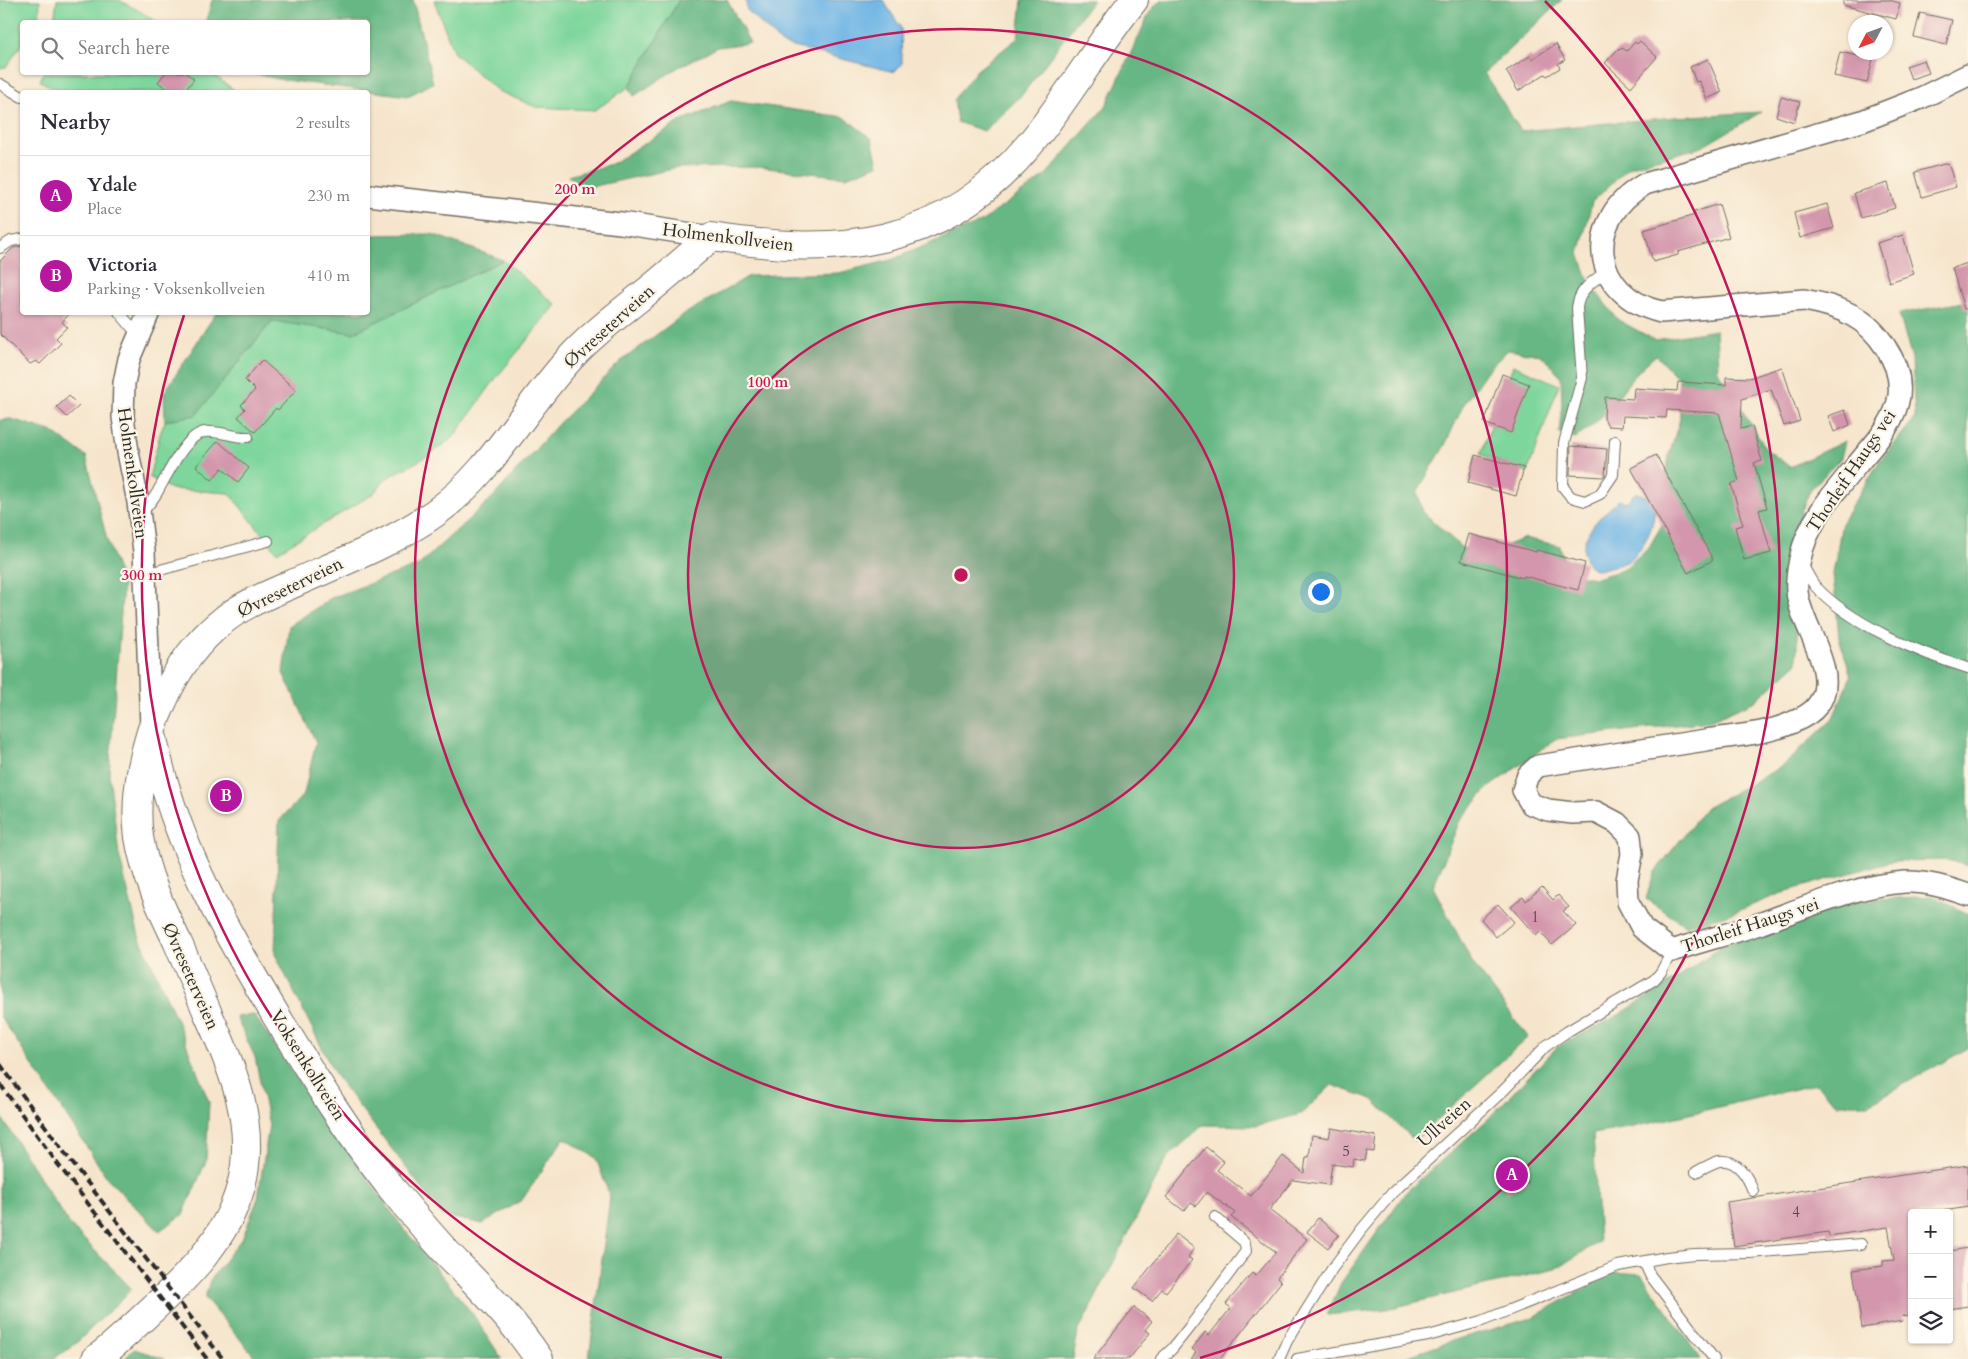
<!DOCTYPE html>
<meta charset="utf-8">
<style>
body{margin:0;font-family:Cardo,serif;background:#f7f7f7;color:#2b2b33}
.controls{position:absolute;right:15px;bottom:15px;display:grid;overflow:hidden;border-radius:5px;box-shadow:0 1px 4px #0004}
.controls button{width:45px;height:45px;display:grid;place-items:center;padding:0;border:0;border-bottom:1px solid #e1e1e2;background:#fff;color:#2b2b33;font:25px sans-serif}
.compass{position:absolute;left:1848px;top:15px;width:45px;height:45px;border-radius:50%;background:#fff;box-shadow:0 1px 4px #0004;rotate:229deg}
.you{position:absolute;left:1320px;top:591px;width:18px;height:18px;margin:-12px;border:4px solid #fff;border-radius:50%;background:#1a73e8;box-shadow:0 0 0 8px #1a73e833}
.badge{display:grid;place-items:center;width:32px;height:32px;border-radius:50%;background:#b5179e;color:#fff;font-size:16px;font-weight:700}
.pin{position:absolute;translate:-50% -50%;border:2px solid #fff;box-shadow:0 1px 5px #0006}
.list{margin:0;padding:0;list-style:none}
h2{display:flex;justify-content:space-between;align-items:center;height:65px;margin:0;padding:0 20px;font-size:21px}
h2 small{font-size:16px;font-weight:400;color:#7c7c81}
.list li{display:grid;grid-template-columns:32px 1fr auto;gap:15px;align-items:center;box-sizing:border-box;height:80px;padding:0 20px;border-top:1px solid #e1e1e2}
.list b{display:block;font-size:19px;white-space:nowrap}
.list p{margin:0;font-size:16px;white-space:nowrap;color:#7c7c81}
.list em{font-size:16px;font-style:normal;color:#7c7c81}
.icon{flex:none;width:28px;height:28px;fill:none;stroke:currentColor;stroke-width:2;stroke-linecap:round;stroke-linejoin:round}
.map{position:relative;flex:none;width:1968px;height:1359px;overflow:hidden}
.search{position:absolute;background:#fff;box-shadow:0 1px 4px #0004;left:20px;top:20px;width:350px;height:55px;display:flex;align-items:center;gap:12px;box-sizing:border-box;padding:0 18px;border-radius:5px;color:#7c7c81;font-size:19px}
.panel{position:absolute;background:#fff;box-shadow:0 1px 4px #0004;left:20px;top:90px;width:350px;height:225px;border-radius:5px}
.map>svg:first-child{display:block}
.green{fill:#7dd69c;stroke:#548064}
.forest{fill:#66b784;stroke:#487158;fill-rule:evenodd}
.water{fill:#6fb6e6;stroke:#4d7088}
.building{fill:#d396ac}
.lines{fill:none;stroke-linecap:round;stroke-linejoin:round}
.lane-casing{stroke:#726c63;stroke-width:12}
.street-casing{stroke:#726c63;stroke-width:24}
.secondary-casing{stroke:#726c63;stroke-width:30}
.lane{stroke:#fff;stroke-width:10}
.street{stroke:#fff;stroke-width:21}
.secondary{stroke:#fff;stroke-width:28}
.rail{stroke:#2b2b2b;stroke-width:4;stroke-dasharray:8 4;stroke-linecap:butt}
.ring{fill:none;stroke:#c2185b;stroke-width:2.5}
.labels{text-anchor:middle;stroke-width:4.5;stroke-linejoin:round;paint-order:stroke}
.number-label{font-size:15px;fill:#55464b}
.street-label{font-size:18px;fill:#2b2b2b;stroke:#fcf5e5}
.centre{fill:#c2185b;stroke:#fcf5e5;stroke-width:2.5}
.ring-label{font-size:15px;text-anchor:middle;font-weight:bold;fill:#c2185b;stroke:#fcf5e5;stroke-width:4.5;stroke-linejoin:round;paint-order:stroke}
</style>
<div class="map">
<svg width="1968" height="1359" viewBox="0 0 1968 1359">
<rect width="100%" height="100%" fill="#fcf5e5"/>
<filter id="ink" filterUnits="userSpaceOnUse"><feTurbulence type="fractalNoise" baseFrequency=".02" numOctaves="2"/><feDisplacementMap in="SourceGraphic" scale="10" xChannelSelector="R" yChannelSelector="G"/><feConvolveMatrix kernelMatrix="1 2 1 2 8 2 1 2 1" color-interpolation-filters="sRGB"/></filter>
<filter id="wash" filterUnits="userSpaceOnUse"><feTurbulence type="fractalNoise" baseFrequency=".0096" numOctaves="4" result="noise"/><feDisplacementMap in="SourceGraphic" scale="20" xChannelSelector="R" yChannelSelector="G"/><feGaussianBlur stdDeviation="1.12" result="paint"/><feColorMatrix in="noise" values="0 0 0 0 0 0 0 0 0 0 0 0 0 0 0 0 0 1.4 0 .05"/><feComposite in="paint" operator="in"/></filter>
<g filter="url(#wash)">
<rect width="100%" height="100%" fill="#f6e5cc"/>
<path class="green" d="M0,0H40L39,18L37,22H22V44L6,67L0,68Z
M57,0H119L136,9L157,22H54Z
M434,0H679L629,87L595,110L536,107L498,91L454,53Z
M43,73H211L237,92H61L40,81Z
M503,260L556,305L496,378L453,438L424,458L387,478L373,494L277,552L229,493L171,489L149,477L160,434L165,421L196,414L272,321L353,333Z
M1513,365L1559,385L1527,473L1481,454Z"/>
<path class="forest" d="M212,0H413L433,83L408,96L277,79L254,73L368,72V22H207L206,20Z
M679,0H727L750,43L718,47L677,68L634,96L629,87Z
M1022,0H1093L1022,95L984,131L957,122L954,99L977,70L1018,38Z
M1160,0H1562L1484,73L1521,131L1675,117L1761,112L1702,147L1630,166L1592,202L1579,254L1590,284L1618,320L1655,340L1716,330L1718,371L1766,449L1790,467L1845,441L1841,458L1810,490L1789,542L1790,589L1797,620V663L1755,701L1710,721L1556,739L1489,787L1460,820L1433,887L1472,962L1528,1037L1414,1141L1372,1099L1332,1085L1301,1114L1255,1126L1203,1125L1167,1158L1078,1332L1073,1359H589L610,1197L596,1158L564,1138L522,1200L483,1224L443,1216L336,1076L275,954L279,821L304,794L316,742L283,673L289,626L331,598L419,565L495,495L560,422L620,362L683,315L749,276L839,273L891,260L981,222L1045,176L1106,106L1150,12ZM1508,350L1541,355L1561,376L1562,405L1559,433L1575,438C1603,422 1616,397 1636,374C1642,367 1649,361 1656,355L1679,379L1680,419L1669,455L1666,477V518L1649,547L1623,570L1596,578L1568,574L1560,546L1525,538L1487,553L1462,548L1423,512L1417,492L1445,445L1464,404L1486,372Z
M731,101L844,117L872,139L878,165L846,177L758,167L677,168L586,188L568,176L611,164L683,120Z
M432,234L503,260L353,333L272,321L196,415L165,421L164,393L216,313L368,312V235Z
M1968,301V866L1947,860L1892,861L1787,891L1730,914L1686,926L1646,899L1654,873L1706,808L1781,767L1832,720L1851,676L1839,637L1833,574L1842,522L1879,462L1915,418L1912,358L1899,314Z
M11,419L51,431L86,456L107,540L123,585L109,774L119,855L139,936L176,1018L209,1102L206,1161L183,1215L159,1231L108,1179L0,1016V420Z
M1933,896L1968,914V1048L1869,1104H1837L1816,1084L1634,1127L1593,1134L1599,1242L1555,1269L1387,1309L1327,1315L1341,1283L1406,1192L1486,1121L1556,1048L1617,1016L1676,979L1720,947L1783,923L1861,900Z
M254,1015L306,1092L397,1220L472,1313L502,1359H257L205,1298L210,1280L243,1237L258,1198L269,1125L255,1057L236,1017Z
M0,1115L69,1224L132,1289L71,1348L52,1359H0Z
M1614,1272L1641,1274L1701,1359H1399L1461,1338L1532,1318Z
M134,1349L165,1359H124Z"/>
<path class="water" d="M746,0H883L901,28L902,64L894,72L782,44L747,10Z
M1636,492C1639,494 1644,495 1647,497C1665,512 1644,547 1631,559C1625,565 1607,567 1598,570L1589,566C1572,539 1600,517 1619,500L1626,502Z"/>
<g id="blocks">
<path class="building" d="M1843,0H1889L1900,3L1896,19L1843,5Z
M1920,13L1952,20L1946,45L1914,37Z
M1640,41L1657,57L1631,87L1605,63L1619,48L1620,50L1622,48L1627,51L1635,42L1637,44Z
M1556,44L1565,60L1558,64L1560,68L1547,76L1545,74L1518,91L1506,71L1530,56L1532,59Z
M1840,52L1873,59L1867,83L1834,76Z
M1708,59L1722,92L1707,99L1699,81L1696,82L1690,67Z
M1924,60L1929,73L1911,79L1906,66Z
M166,72H185L194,79L184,92H171L158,82Z
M1781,97L1800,102L1794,122L1776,116Z
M1948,163L1956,187L1922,197L1915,172Z
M1888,183L1895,208L1861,218L1854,193Z
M1719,204L1729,237L1678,252V255L1653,262L1644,230L1695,215L1694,212Z
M1827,204L1834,228L1800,238L1794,213Z
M1903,235L1914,274L1889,282L1877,243Z
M22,246V312H71L62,322L67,327L56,338L61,343L40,364L36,361L30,364L0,334V261L13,248Z
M1968,263V309H1964L1952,268Z
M262,360L296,390L278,410L276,408L255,432L238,417L245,409L241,405L255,390L245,380Z
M1782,367L1800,421L1784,426L1771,389L1742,399L1741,429L1752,426L1762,461L1754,463L1767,508L1759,510L1771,553L1744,560L1735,527L1743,525L1731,484L1739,481L1719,413L1667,410L1666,418L1623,416L1622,427L1608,426L1604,418L1605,397L1633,399L1634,388L1677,391L1678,382L1726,385V377L1749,378Z
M1502,374L1529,384L1511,433L1484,423Z
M69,396L79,406L67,417L57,407Z
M1845,410L1850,425L1834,432L1828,416Z
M218,441L249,468L238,482L222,468L212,480L196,466Z
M1571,446L1607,449L1605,475L1603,477L1570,475Z
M1475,455L1524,468L1516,496L1468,483Z
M1656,455L1713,560L1688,573L1631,468Z
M1469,534L1536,552L1537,550L1585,563L1578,590L1524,576L1523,578L1461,561Z
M1542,887L1553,900L1558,895L1569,907L1563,911L1576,925L1552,945L1540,932L1536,936L1511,907L1523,897L1526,901Z
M1498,904L1514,922L1496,937L1481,919Z
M1331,1128L1376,1136L1374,1152L1367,1151L1365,1161L1354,1159L1353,1167L1332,1164L1329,1185L1293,1180L1269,1210L1307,1239L1277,1278L1281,1282L1220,1359H1191L1196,1352L1192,1349L1205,1332L1209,1335L1231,1308L1226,1304L1252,1273L1256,1276L1276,1252L1231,1217L1235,1213L1207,1192L1196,1206L1191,1203L1184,1211L1166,1197L1206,1147L1224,1162L1217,1170L1251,1196L1283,1156L1304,1173L1306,1157H1309L1312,1135L1329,1138Z
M1516,1157L1528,1183L1507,1193L1495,1167Z
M1968,1165V1207L1931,1213H1912V1315L1902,1316L1903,1321L1862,1328L1853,1270L1883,1266V1261L1894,1260L1888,1227L1829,1236L1828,1232L1734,1246L1727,1202Z
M1318,1218L1339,1235L1328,1248L1307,1232Z
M1176,1234L1194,1248L1188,1257L1192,1260L1166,1292L1162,1289L1152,1301L1134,1288Z
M1968,1248V1306L1949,1309V1251Z
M1134,1307L1152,1321L1145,1330L1150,1333L1129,1359H1093Z"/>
</g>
</g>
<g filter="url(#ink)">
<use href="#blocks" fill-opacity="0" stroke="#726c63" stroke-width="1"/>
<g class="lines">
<g class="lane-casing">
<path id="lane" d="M0,84L22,97
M0,248L11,241L22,239
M1607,271C1592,282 1579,289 1577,308L1582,378L1564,443L1563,487L1571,497L1585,501L1600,494L1613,475L1615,441
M119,312L138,335
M141,514C147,506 155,498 159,489C168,474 186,434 205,432C219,430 234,438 248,437
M1801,563C1806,570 1810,580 1815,586C1850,624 1919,653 1968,668
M145,574L268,541
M1696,1172C1703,1168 1712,1163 1719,1161C1737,1158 1748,1177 1753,1191
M1644,1262L1650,1275L1714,1359
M1161,1359L1172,1349L1191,1325L1246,1251L1245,1244L1243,1241L1215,1217
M1279,1359L1287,1341L1332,1269L1361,1230L1392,1193L1504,1090L1546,1046L1568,1031L1654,980L1661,972L1672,951
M1297,1359L1428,1336L1482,1321L1618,1266L1667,1257L1694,1254L1750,1253L1861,1244"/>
</g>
<g class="street-casing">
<path id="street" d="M1968,75L1921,98L1862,121L1645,184C1583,219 1590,295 1661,312L1804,300C1839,306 1867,317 1886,348C1896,363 1901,379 1899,396C1896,418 1880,438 1866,454C1840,486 1808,518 1800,559C1798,569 1796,581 1797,591C1799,625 1843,674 1817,706C1812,713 1798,720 1791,723C1767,734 1732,736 1706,740C1650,749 1594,757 1538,766L1528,775L1523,790L1531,804L1548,810L1573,813L1596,812L1617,823L1630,836L1632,854L1627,880L1628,902L1642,928L1672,951C1701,941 1730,934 1759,924C1804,908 1857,885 1905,882C1926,881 1948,888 1968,895
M368,195L621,223L711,237
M149,312L129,359L124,383L123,417L128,452L138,502L144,551L151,726"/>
</g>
<g class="secondary-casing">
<path id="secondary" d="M153,739C176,848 226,933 283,1027C317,1083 352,1139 393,1190C412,1213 430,1235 450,1256C482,1289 514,1321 539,1359
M96,1359C114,1346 130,1330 146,1315C185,1279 227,1239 241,1186C257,1126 233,1069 209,1016C198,991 188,966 177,941C161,908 145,874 139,837C133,794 145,740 163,701C177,668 197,641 225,619C244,604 268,595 290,585C339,563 391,544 435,513C493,472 527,402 576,352C598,329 624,310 649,290C670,273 690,255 711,237C839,256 942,250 1030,144C1068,98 1097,46 1134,0"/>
</g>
<use href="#lane" class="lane"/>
<use href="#street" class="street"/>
<use href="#secondary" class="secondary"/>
<path class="rail" d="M0,1064L67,1156L223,1359
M0,1084L57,1163L207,1359"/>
</g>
</g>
<circle cx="961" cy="575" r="273" fill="#c2185b" fill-opacity=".12"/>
<g class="ring">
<circle cx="961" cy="575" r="273"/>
<circle cx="961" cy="575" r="546"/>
<path d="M722 1358A819 819 0 0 1 184 315M1545 1A819 819 0 0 1 1200 1358"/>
</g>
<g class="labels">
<g class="number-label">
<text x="1535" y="922">1</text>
<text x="1346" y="1156">5</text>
<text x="1796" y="1217">4</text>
</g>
<g class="street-label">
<text transform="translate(728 237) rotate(7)" y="6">Holmenkollveien</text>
<text transform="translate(609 326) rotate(-42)" y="6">Øvreseterveien</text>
<text transform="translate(1851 471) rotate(-56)" y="6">Thorleif Haugs vei</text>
<text transform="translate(133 473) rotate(82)" y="6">Holmenkollveien</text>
<text transform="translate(290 587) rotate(-26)" y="6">Øvreseterveien</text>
<text transform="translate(1750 925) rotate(-18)" y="6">Thorleif Haugs vei</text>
<text transform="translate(191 976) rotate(66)" y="6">Øvreseterveien</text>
<text transform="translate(308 1065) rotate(58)" y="6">Voksenkollveien</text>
<text transform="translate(1444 1122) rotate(-42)" y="6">Ullveien</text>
</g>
</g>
<circle cx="961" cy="575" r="8" class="centre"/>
<g class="ring-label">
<text x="575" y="194">200 m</text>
<text x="768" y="387">100 m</text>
<text x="142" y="580">300 m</text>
</g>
</svg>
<div class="controls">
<button>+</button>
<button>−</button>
<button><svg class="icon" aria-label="layers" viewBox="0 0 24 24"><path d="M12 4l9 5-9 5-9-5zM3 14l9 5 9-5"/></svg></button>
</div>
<svg class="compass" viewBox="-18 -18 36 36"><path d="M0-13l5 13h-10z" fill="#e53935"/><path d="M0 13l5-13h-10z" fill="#7c7c81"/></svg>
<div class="you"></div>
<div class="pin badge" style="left:1512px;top:1175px">A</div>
<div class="pin badge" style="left:226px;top:796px">B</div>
<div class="search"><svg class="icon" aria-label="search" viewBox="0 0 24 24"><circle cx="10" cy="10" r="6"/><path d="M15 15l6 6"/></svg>Search here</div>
<section class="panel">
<h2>Nearby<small>2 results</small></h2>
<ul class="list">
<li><span class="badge">A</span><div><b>Ydale</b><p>Place</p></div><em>230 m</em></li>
<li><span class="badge">B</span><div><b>Victoria</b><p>Parking · Voksenkollveien</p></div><em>410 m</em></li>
</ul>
</section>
</div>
